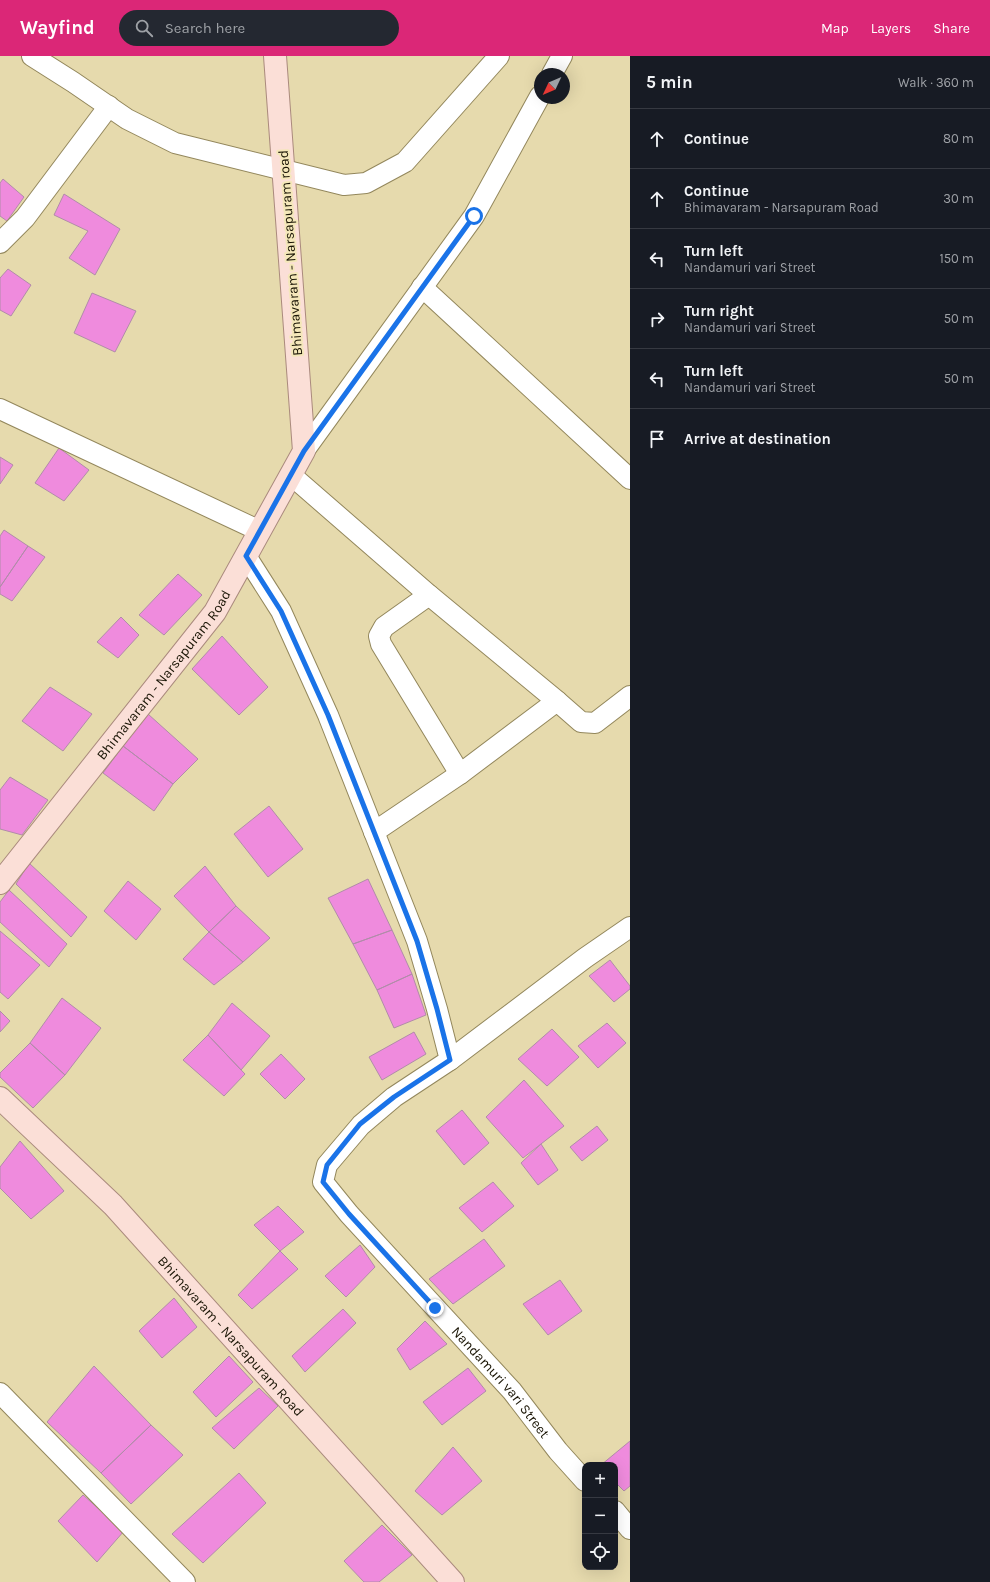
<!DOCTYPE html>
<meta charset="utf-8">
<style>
body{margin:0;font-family:Karla,sans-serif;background:#242831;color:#f1f3f6}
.controls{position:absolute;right:12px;bottom:12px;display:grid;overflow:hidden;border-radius:8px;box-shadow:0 4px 16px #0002}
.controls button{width:36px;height:36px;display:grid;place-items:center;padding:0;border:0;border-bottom:1px solid #363941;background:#171b24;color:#f1f3f6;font:20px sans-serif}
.compass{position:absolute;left:534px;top:12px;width:36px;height:36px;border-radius:50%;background:#171b24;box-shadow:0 4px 16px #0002;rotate:226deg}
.stop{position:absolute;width:12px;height:12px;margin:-9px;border:3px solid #1a73e8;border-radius:50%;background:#fff}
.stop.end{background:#1a73e8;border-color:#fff;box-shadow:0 1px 4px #0008}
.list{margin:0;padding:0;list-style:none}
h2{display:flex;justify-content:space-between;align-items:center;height:52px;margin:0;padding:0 16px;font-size:17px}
h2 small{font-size:13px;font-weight:400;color:#9ea1a6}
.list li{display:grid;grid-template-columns:26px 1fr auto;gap:12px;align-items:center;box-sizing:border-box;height:60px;padding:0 16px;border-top:1px solid #363941}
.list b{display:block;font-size:15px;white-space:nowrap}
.list p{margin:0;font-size:13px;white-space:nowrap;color:#9ea1a6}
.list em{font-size:13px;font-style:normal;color:#9ea1a6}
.icon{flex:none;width:22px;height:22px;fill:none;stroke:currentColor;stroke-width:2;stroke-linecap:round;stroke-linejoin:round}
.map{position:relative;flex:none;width:630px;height:1526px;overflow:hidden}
header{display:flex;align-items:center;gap:24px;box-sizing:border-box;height:56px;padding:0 20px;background:#db2777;color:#fff}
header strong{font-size:19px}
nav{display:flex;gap:22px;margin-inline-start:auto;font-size:14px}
.search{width:280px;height:36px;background:#242831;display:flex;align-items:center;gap:10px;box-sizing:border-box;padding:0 14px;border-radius:22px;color:#9ea1a6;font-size:15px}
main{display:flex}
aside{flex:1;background:#171b24}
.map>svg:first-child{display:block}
.building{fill:#ef8bdd;stroke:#b18ca9}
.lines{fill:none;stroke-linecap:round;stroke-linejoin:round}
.minor-casing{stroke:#93875c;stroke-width:22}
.primary-casing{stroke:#aa8a7d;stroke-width:24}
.minor{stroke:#fff;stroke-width:20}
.primary{stroke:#fbdfd7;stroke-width:22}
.route{stroke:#1a73e8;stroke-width:5}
.labels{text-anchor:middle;stroke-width:4;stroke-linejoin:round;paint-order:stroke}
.street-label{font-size:14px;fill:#1a1505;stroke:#f4e7b9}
</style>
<header>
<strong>Wayfind</strong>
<div class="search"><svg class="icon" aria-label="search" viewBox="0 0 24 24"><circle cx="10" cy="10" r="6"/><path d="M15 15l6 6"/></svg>Search here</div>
<nav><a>Map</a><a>Layers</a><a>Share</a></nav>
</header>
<main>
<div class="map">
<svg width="630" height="1526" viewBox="0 0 630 1526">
<rect width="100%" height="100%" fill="#e6daad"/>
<path class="building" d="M3,123L24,141L7,165L0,160V127Z
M64,138L120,173L95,219L69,202L88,175L54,159Z
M8,213L31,229L11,260L0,254V222Z
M92,237L136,255L115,296L74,277Z
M59,392L89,414L64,445L35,427Z
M0,401L13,409L0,428Z
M4,474L28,490L0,531V480Z
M28,490L45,501L12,545L0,538V531Z
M178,518L202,539L164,579L139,559Z
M121,561L139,579L118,602L97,586Z
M222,580L268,631L239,659L192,613Z
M50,631L92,658L63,695L22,665Z
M148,658L198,703L173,728L123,690Z
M123,690L173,728L154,755L103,717Z
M10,721L48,744L22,779L0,773V734Z
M269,750L303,793L268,821L234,778Z
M29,807L87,861L71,881L16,828Z
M205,810L236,850L209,876L174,840Z
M368,823L392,874L353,888L328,842Z
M128,825L161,853L136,884L104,855Z
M9,834L67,888L49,911L0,866V846Z
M236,850L270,882L243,906L209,876Z
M392,874L412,918L377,934L353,888Z
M0,875L40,909L8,943L0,936Z
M209,876L243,906L214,929L183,903Z
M610,904L630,930V933L614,946L589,920Z
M412,918L426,959L394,972L377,934Z
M62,942L101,972L65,1019L30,987Z
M232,947L270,980L241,1014L208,979Z
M0,955L10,965L0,976Z
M607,967L626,987L598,1012L578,990Z
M552,973L579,1001L547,1030L518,1003Z
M414,976L426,998L382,1024L369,1001Z
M208,979L245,1018L224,1040L183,1004Z
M30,987L65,1019L33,1052L0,1021V1017Z
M281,998L305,1023L285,1043L260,1018Z
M524,1024L564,1070L523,1102L486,1061Z
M462,1054L489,1087L464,1109L436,1075Z
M597,1070L608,1084L582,1105L570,1091Z
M20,1085L64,1135L31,1163L0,1132V1111Z
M541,1088L558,1114L538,1129L521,1107Z
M493,1126L514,1150L482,1176L459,1152Z
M278,1150L304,1176L280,1195L254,1169Z
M484,1183L505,1210L453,1248L429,1223Z
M360,1189L375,1211L346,1241L325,1220Z
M280,1195L298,1213L252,1253L238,1239Z
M560,1224L582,1255L548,1279L523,1248Z
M174,1242L197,1271L162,1302L139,1275Z
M343,1253L356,1267L305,1316L292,1300Z
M425,1265L447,1288L410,1314L397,1293Z
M229,1300L253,1326L216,1361L193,1336Z
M94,1310L151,1369L101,1417L47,1366Z
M468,1312L486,1335L442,1369L423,1346Z
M259,1332L278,1350L234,1393L212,1372Z
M151,1369L183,1399L131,1448L101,1417Z
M630,1385V1430L624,1435L615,1426V1409H601Z
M453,1391L482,1425L442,1459L415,1435Z
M239,1417L266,1447L203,1507L172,1478Z
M83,1439L124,1475L97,1506L58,1465Z
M382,1469L412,1499L379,1526H364L344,1505Z"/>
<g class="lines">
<g class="minor-casing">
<g id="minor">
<path d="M32,0L73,26L127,63L175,87L344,129L366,127L405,106L499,0"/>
<path d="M552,18L562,0"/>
<path d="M0,187L25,162L109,50"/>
<path d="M422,231L630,423"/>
<path d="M0,353L260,475"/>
<path d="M304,395L474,160L540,40"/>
<path d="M291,419L429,539L557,645"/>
<path id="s1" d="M246,500L281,555L328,659L417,885L437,953L450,1004L394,1041L361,1069L327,1109L323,1126L349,1158L512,1335L558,1395L585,1425"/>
<path d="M429,539L384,571L379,580L381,588L460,718"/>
<path d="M374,776L460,718L557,645L581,666L595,667L630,640"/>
<path d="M450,1004L585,902L630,871"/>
<path d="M0,1337L185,1526"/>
<path d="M615,1455L630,1473"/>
</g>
</g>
<g class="primary-casing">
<g id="primary">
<path id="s2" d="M0,827L215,556L304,395L275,0"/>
<path id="s3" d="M0,1042L113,1149L453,1526"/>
</g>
</g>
<use href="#minor" class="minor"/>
<use href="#primary" class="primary"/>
</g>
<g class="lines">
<path class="route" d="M435,1252L349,1158L323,1126L327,1109L360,1068L394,1041L450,1004L437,953L417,885L328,659L281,555L246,500L304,395L474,160"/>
</g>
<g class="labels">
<g class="street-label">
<text transform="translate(290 197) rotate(-94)" y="5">Bhimavaram - Narsapuram road</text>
<text dy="5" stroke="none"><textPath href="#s2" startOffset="265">Bhimavaram - Narsapuram Road</textPath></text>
<text dy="5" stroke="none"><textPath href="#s3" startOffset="332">Bhimavaram - Narsapuram Road</textPath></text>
<text dy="5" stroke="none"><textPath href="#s1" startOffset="994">Nandamuri vari Street</textPath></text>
</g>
</g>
</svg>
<div class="controls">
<button>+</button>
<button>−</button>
<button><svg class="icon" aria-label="locate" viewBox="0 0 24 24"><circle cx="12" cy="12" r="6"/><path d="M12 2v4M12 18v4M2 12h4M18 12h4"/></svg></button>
</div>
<svg class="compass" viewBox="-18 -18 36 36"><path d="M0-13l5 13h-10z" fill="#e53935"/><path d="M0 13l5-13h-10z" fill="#9ea1a6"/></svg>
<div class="stop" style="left:474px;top:160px"></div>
<div class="stop end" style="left:435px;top:1252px"></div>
</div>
<aside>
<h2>5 min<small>Walk · 360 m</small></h2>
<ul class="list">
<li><svg class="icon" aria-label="ahead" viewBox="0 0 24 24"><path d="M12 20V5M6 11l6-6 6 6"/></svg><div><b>Continue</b></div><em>80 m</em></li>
<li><svg class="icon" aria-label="ahead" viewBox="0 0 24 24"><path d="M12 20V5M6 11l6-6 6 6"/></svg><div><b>Continue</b><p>Bhimavaram - Narsapuram Road</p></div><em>30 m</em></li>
<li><svg class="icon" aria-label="left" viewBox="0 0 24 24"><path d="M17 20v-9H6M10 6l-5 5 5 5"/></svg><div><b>Turn left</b><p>Nandamuri vari Street</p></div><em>150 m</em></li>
<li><svg class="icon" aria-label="right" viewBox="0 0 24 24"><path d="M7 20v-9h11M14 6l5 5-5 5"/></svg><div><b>Turn right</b><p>Nandamuri vari Street</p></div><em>50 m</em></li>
<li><svg class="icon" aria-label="left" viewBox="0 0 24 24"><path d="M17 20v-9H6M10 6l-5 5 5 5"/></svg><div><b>Turn left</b><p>Nandamuri vari Street</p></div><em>50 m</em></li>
<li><svg class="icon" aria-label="arrive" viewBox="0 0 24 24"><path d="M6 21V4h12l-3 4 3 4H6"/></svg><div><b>Arrive at destination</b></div></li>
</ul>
</aside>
</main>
